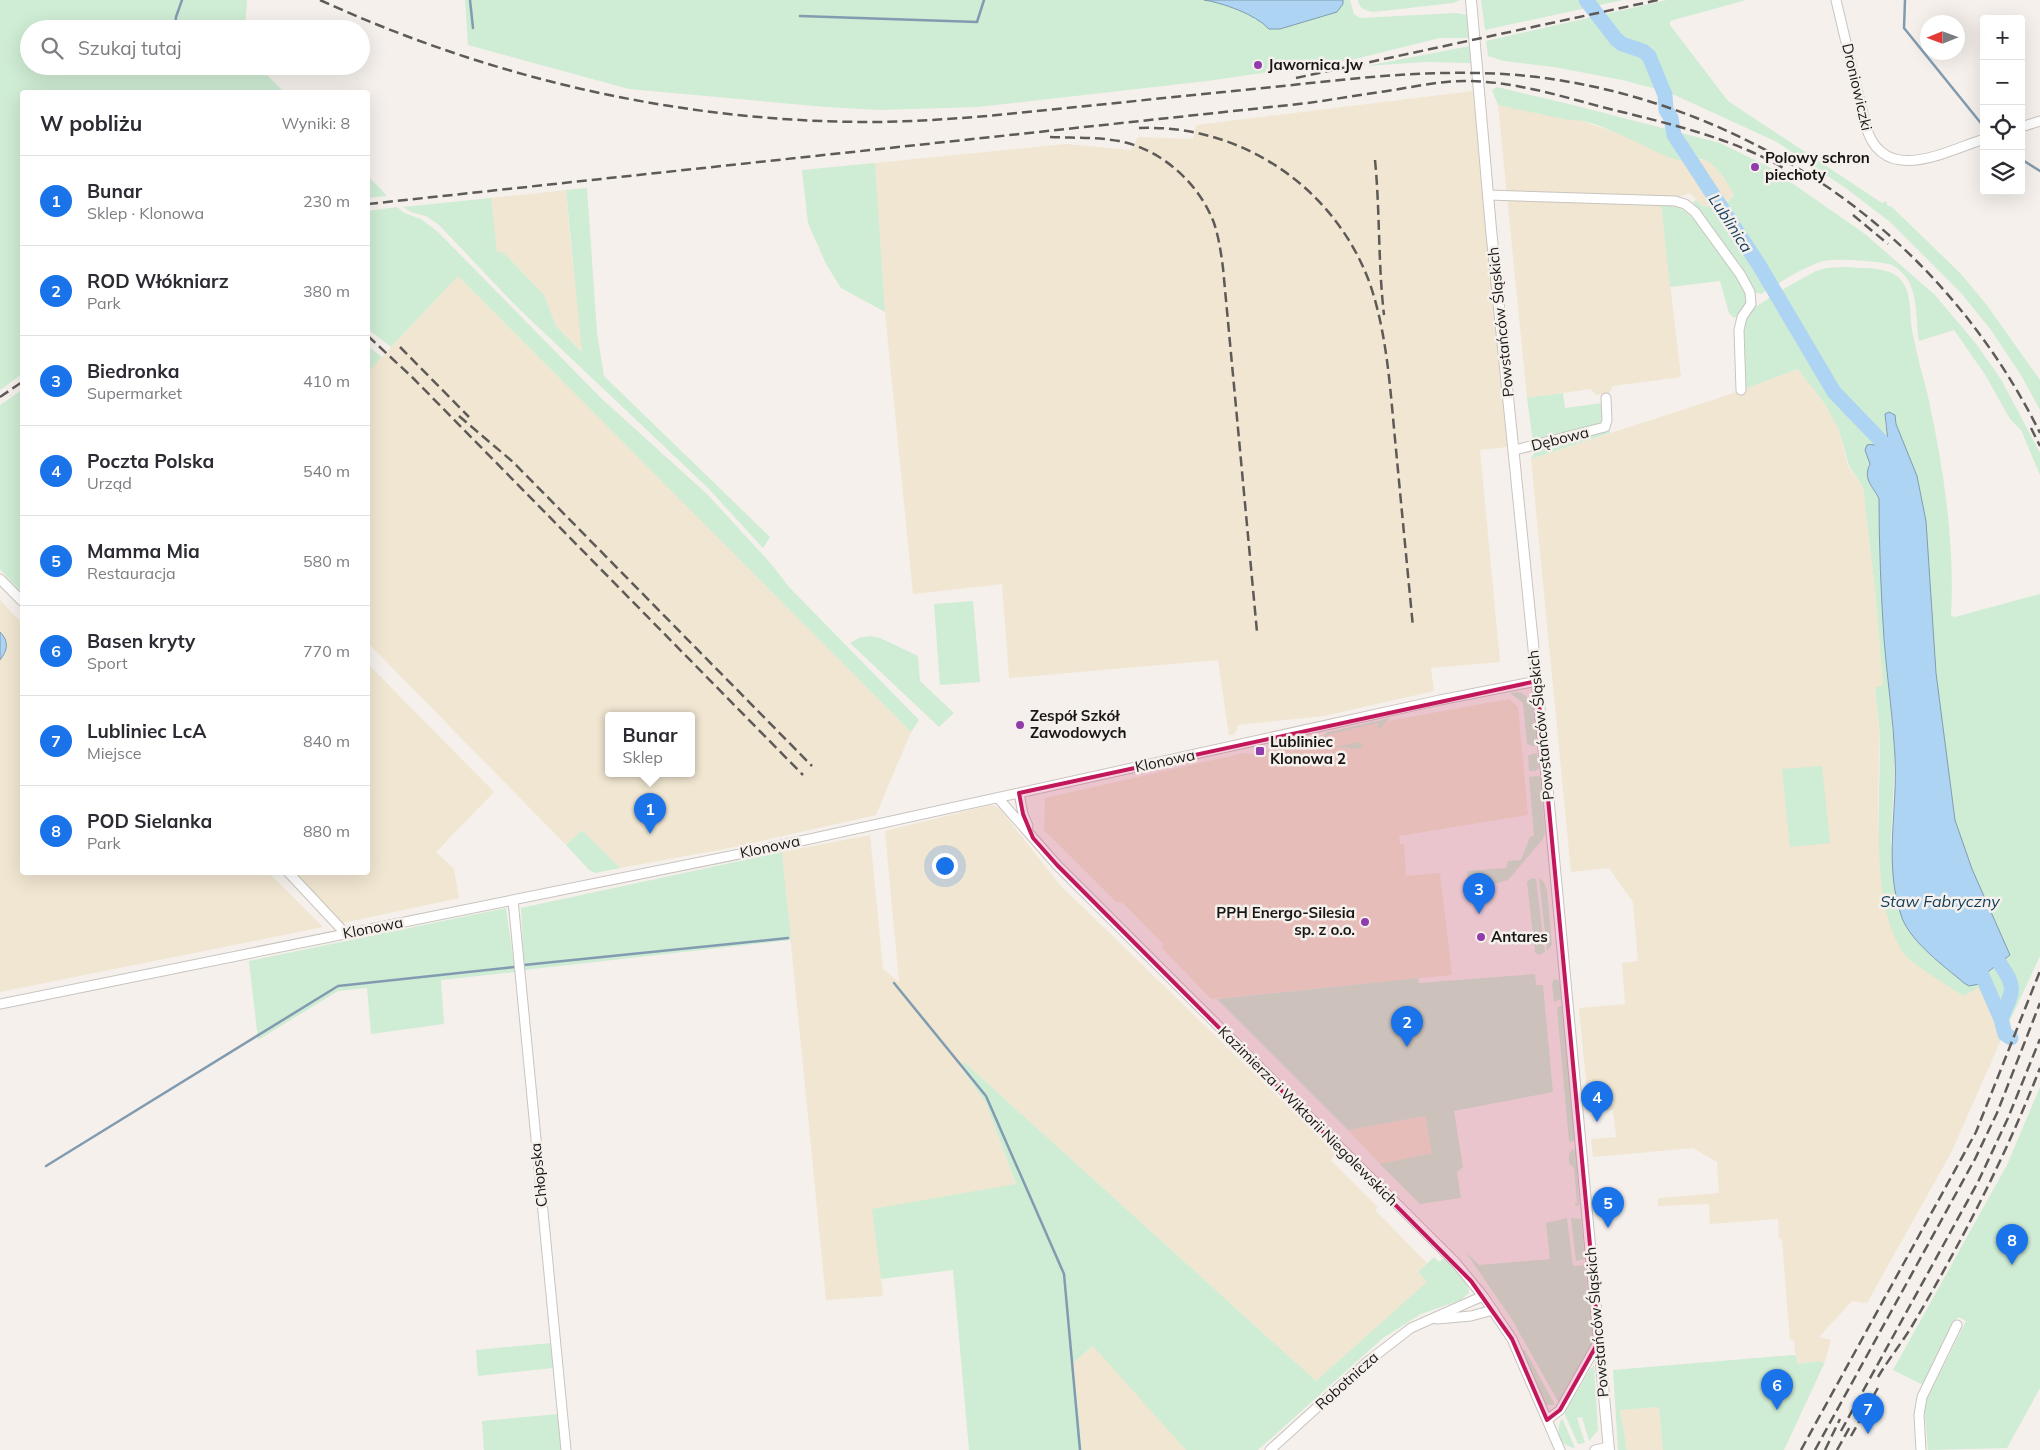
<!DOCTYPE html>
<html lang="pl">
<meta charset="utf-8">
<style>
body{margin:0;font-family:Mulish,sans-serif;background:#f2f2f3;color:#2b2b33}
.controls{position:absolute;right:15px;top:15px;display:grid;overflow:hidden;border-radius:5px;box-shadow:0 5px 20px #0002}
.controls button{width:45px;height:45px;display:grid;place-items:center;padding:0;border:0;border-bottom:1px solid #e1e1e2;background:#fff;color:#2b2b33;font:25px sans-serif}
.compass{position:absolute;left:1920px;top:15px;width:45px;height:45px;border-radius:50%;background:#fff;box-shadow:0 5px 20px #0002;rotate:269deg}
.you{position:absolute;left:944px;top:865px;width:18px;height:18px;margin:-12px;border:4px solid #fff;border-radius:50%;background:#1a73e8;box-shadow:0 0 0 8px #1a73e833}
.badge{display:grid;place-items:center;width:32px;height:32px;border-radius:50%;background:#1a73e8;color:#fff;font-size:16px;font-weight:700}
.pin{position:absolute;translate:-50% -41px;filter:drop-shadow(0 1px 2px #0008)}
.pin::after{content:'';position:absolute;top:26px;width:18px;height:15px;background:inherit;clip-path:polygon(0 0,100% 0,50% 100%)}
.popup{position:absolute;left:605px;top:712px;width:90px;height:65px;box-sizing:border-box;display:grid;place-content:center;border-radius:5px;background:#fff;filter:drop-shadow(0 1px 4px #0005);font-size:16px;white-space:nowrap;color:#7c7c81}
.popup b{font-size:19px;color:#2b2b33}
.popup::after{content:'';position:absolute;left:50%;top:100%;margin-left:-10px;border:10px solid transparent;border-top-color:#fff}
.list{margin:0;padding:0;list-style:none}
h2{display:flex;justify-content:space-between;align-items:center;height:65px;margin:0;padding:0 20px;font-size:21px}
h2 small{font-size:16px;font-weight:400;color:#7c7c81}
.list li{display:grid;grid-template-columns:32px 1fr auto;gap:15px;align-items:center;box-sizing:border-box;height:90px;padding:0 20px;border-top:1px solid #e1e1e2}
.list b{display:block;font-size:19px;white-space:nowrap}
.list p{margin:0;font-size:16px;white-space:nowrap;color:#7c7c81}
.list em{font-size:16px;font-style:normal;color:#7c7c81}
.icon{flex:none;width:28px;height:28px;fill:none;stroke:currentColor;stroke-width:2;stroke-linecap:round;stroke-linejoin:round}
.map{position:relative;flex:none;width:2040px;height:1450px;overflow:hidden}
.search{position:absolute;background:#fff;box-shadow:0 5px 20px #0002;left:20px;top:20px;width:350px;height:55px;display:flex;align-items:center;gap:12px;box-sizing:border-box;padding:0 18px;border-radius:28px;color:#7c7c81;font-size:19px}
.panel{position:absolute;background:#fff;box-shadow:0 5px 20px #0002;left:20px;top:90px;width:350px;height:785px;border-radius:5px}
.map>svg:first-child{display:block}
.industrial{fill:#f0e6d1;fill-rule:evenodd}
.green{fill:#cfecd4;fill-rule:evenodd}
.water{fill:#add4f3;stroke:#819bb0}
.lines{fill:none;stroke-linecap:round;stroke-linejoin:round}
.stream{stroke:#819bb0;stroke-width:2.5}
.river{stroke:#add4f3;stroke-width:15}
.minor-casing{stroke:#c9c4bf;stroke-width:11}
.major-casing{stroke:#c9c4bf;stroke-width:12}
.minor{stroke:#fff;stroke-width:9}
.major{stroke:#fff;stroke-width:10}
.rail{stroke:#5d5a57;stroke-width:2.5;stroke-dasharray:10 5;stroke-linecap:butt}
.marked{fill:#c2185b;fill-opacity:0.2;stroke:#c2185b;stroke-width:4;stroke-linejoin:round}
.poi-dot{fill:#903dab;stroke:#f5f0eb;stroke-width:2}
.labels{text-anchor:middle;stroke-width:5;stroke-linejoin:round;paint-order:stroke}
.poi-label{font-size:15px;font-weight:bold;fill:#191715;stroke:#f5f0eb;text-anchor:start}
.street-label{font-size:15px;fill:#191715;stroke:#f5f0eb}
.water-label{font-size:16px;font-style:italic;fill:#113e5d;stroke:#f5f0eb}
</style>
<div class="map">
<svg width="2040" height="1450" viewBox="0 0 2040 1450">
<rect width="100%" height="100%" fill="#f5f0eb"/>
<path class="industrial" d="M1473,91L1507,447L1480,450L1500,662L1431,668L1434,691L1324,716L1237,725V730L1233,735H1229L1218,660L1009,678L1002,584L913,594L885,312L875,163L1066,144L1131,150L1138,137L1193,139L1196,125Z
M1498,105L1568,119H1576L1692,159L1704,160L1713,163L1734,193L1729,201L1717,209L1701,205L1690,193L1676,198L1660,197L1681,377L1613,386L1609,393L1596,395L1591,389L1527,398Z
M566,190L569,226L583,352L556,326L544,295L503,252H497L496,249L491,198Z
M458,276L911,732L876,815L735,847L620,868L582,830L566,845L368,643V372ZM609,715H691V773H609Z
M1798,369L1825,404L1839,430L1848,466L1863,487L1875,589L1883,686L1875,688L1879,726L1878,816L1880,872L1979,986L1999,1033L2000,1039L1997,1049L1951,1153L1867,1303L1852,1301L1819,1337L1831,1340L1824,1364L1820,1361L1796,1364L1794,1340H1790L1782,1240L1779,1238L1778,1219L1710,1224L1709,1204L1658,1206V1198L1719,1193L1717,1162L1693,1148L1593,1157L1591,1139L1616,1137L1613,1110L1589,1112L1579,1008L1625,1004L1622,963L1638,961L1633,902L1609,868L1571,872L1531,459L1722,397Z
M0,600L22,623V872L269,873L323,927L0,992Z
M368,664L494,792L436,852L454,869L459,898L343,923L295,873L368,872Z
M1509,699L1518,707L1528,815L1399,836L1400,844H1404L1406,876L1440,873L1452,975L1211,999L1162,948L1163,944L1122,902H1116L1044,830L1045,798L1244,753L1252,754L1269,750L1283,744L1377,723Z
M992,805L1000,809L1060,885L1337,1154L1331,1160L1378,1207L1375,1210L1427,1263L1418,1272L1428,1282L1316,1381L965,1063L959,1066L986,1103L1016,1185L873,1209L883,1296L826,1300L782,852L870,835L883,969L899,982L885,831Z
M1425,1116L1433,1153L1380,1164L1348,1130Z
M1094,1346L1186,1450H1082L1073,1363Z
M1659,1407L1663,1450H1627L1620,1410Z"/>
<path class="green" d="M0,0H247L245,29H29V66H258L284,92H22V374L0,390Z
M465,0H1350L1354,14L1360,18L1456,13L1467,15L1469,38H1440L1351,60L1207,81L978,107L880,110L826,107L629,89L468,45Z
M1358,0H1460L1453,3L1373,12C1365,10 1359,9 1358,0Z
M1481,0H1623L1485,30Z
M1667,0H1746L1670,21V25L1728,101L1882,203L1886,201L1887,205L1892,207L1961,274L1986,304L2040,380V410L2021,375L1991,330L1961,293L1890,222L1847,189L1777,142L1668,92L1622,80L1554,67L1504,61L1488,56L1486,41Z
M1470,46L1471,63L1425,62L1366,66Z
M1497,87L1577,106L1720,143L1769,167L1865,234L1935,295L1977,345L2002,381L2040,453V475L2021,430L2010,419L1986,376L1954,330L1919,341C1916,322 1918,293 1906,277C1903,273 1896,267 1892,265C1880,261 1834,258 1823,261C1801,268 1781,282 1761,294L1754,292L1693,202L1696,200L1701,205L1717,209L1729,201L1734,194C1724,179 1710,149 1688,162C1681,160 1673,159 1666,156C1641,146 1593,117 1568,120L1498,105L1492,90Z
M875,163L885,312L841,288L826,264L808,223L802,170Z
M368,176L387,196L368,198Z
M587,188L597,333L604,376L770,537L763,548L708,488L517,307L439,225L426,216L411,212L403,207L491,198L497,252H503L544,295L556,326L582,352L566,190Z
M1661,204C1669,205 1676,206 1683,210C1699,220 1741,274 1745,292C1748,302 1743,314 1734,318L1729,313L1720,281L1670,287Z
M397,207L404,213L421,219L438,232L602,399L707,494L772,565L789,587L919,720L911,732L458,276L391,347L368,329V211Z
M1847,267C1863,269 1890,266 1901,280C1913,294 1909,318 1913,335C1917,357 1924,379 1929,401C1944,471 1955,545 1951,616L1955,617L2040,594V956L1999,1044V1033L1979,987L1963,996C1952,988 1910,963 1904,954C1866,897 1883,792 1879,725C1878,713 1876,700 1875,687L1883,686L1875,589L1863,487L1849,466L1839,430L1825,404L1798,369L1744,389L1742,336L1744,324L1752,309L1785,288L1816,271L1826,268ZM1895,415L1896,424L1917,476L1926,521L1936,673L1955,820L1972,869L2010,955L1985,974L1987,982L1982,985L1979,984L1969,986L1957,977L1919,943L1909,932L1903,919L1891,842L1895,757L1884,639L1879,499C1876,493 1870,487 1869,481C1866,469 1871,456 1871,444L1882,448L1887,446L1888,442L1885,422Z
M368,346L382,357L368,372Z
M22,390V593L0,569V405Z
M1563,393L1565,408L1602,403C1603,411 1605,418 1600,424L1533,442L1527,398Z
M1610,430V433L1531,459L1535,451Z
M973,601L980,682L940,685L934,604Z
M870,636L880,638L918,656L920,681L954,713L939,727L850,643L859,638Z
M1517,692L1522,693L1533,703L1537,744L1535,746H1531L1527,743L1523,703L1510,693Z
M1390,718L1379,730L1377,723L1327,735L1328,739L1325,738V733L1328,732Z
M1359,742L1363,744L1360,749L1336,747Z
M1537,753L1539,767L1536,771H1529L1528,756L1532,754Z
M1822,766L1830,843L1790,847L1782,769Z
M1538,776L1540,777L1545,833L1543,839L1508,880L1498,883L1469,886L1467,871L1506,868L1508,861L1521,860L1530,837L1534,836L1529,777Z
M582,830L620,868L595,873L589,870L566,845Z
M782,852L791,940L524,970L521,908Z
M1532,878L1536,879L1545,952L1539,955L1535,952L1527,882Z
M1539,878L1543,881L1547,890L1552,945L1547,951Z
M506,908L515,972L441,980L444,1024L371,1034L367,988L338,991L258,1040L249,961Z
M1535,974L1536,985H1543L1553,1092L1454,1111L1463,1167L1457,1172L1461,1198L1420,1204L1380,1164L1432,1153L1425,1116L1348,1130L1217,999L1418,978L1419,983Z
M1554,979L1558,980L1561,985V999L1554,1002L1552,984Z
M1562,1005L1575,1141L1569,1142L1557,1008Z
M965,1063L1316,1381L1427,1282L1418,1272L1434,1257L1439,1262L1444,1258C1454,1268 1469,1278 1469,1293L1461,1300L1421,1314L1383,1338L1258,1450H1186L1093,1346L1073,1363L1082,1450H969L953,1270L881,1279L872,1209L1016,1184L986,1103L959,1065Z
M2040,1087V1388L2007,1448L1928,1450L1924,1405L1966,1321L1959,1317L1953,1321L1923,1385L1893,1370L2007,1165Z
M1572,1149L1576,1151L1579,1205L1575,1206V1204L1577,1203L1574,1168L1569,1163V1154Z
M1567,1218L1573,1266L1585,1265L1593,1335L1588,1353L1559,1403L1511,1318L1465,1251L1479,1265L1550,1259L1546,1223Z
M1571,1218L1581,1219L1585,1259L1576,1261Z
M551,1343L553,1368L478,1376L476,1350Z
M1522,1350H1525L1555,1405H1546Z
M1793,1355L1796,1356L1797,1364L1820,1361L1824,1364L1784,1450H1663L1659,1407L1620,1410L1627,1450H1618L1613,1370Z
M1594,1365L1598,1430L1589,1441L1582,1417L1577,1418L1585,1443L1578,1444L1565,1415V1411L1591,1368H1592Z
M558,1414L562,1450H484L482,1421Z
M1562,1418L1575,1448C1558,1445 1555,1432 1562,1418Z"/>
<path class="water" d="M1204,0H1343V4L1337,12L1280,29H1269C1255,14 1223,3 1204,0Z
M1889,412L1895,415L1896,424L1917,476L1926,521L1936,673L1955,820L1972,869L2010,955L1985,974L1987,982L1982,985L1979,984L1969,986L1964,983C1944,966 1912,943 1902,918C1883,865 1898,810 1895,756C1893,717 1887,678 1884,639C1881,593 1879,546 1879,499C1874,487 1862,480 1870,464L1865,450L1867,445C1874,443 1879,448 1887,446L1888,442L1885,414Z
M0,632C9,641 8,650 0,660Z"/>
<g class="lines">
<path class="stream" d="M470,0L473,28
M1905,0L1904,28L1984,127
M800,16L977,22L984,0
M175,29L176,17L182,0
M2021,159L2040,171
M524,965L788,938
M894,983L986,1096L1064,1274L1080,1450
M46,1166L338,986L514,967"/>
<path class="river" d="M1586,0L1616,39L1622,44L1643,51L1649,56L1665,95L1666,110L1671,118L1674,135L1759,265L1834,392L1887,447L1893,464
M1977,964L2001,1019L2005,1034L2011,1038
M2000,964C2018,989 2012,992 2001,1019"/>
<g class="minor-casing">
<path id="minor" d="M1836,0L1866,127C1884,186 1944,152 1984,139
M2021,127L2040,121
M1488,195L1675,201L1685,204L1695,212L1740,274L1750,292L1751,304L1742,317L1739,330L1741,390
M1515,450L1605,427L1607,420L1606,398
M0,579L22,601
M1019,793L1023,814L1028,826
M998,798L1057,865L1456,1263L1483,1296L1512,1339L1560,1450
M288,872L346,934
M513,900L566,1450
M0,1004L769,848L1440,700L1537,681
M1437,1319L1471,1316L1493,1310
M1547,1420L1560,1410L1599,1341
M1270,1450L1367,1362L1411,1328L1483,1296
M1595,1450L1608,1447
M1921,1450L1919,1415L1922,1397L1957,1325"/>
</g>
<g class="major-casing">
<path id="major" d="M1471,0L1491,229L1546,772L1609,1450"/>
</g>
<use href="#minor" class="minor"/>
<use href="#major" class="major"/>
<path class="rail" d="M320,0C495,80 685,123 878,122C944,121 1010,114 1076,107C1145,100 1214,93 1283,86C1367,77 1451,67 1537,77C1641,90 1739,128 1826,186C1917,248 1991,334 2040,433
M1296,78L1658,0
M1139,128C1241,124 1335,187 1370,284C1387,334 1390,387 1395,439C1401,502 1407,565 1413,627
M1050,137C1073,138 1096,137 1119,141C1161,149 1199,183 1214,223C1219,238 1221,253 1223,268L1257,632
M1375,160C1380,211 1378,263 1384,315
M368,204L1308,103C1336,99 1365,94 1394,90C1417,86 1441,81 1465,81C1512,81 1557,95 1602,107C1665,123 1729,136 1785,169
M1853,215L1888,244
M368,336L413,378L803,775
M400,347L469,417
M0,397L22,382
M459,416L513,462L812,766
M2031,428L2040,446
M1878,1377C1888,1360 1901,1344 1912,1326C1961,1243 2005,1158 2040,1068
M1841,1431L1978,1182L2008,1118L2040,1039
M1851,1436L1879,1386
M1801,1450L1976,1132L2040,971
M1815,1450L1975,1159L1997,1113L2040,1003
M1825,1450L1840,1419
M1837,1450L1851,1425"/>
</g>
<path class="marked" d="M1537,681L1599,1341L1560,1410L1547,1420L1512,1339L1471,1281L1057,865L1033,838L1023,814L1019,793Z"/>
<g class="poi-dot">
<circle cx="1258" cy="65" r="5"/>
<circle cx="1755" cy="167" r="5"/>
<circle cx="1020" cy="725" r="5"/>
<rect x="1255" y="746" width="10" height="10" rx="2.5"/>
<circle cx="1365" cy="922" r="5"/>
<circle cx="1481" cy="937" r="5"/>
</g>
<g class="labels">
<g class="poi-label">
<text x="1268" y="70">Jawornica Jw</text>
<text x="1765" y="163">Polowy schron<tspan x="1765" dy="17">piechoty</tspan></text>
<text x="1030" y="721">Zespół Szkół<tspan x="1030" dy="17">Zawodowych</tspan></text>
<text x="1270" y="747">Lubliniec<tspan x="1270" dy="17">Klonowa 2</tspan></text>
<text x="1355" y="918" text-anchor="end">PPH Energo-Silesia<tspan x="1355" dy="17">sp. z o.o.</tspan></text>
<text x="1491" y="942">Antares</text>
</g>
<g class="street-label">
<text transform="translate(1857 87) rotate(77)" y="5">Droniowiczki</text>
<text transform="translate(1501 322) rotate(-96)" y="5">Powstańców Śląskich</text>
<text transform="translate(1560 439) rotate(-14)" y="5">Dębowa</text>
<text transform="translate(1541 725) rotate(-96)" y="5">Powstańców Śląskich</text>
<text transform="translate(1165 761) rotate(-12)" y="5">Klonowa</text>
<text transform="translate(770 847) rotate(-12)" y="5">Klonowa</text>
<text transform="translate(373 928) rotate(-11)" y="5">Klonowa</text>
<text transform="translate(1308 1116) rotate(45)" y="5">Kazimierza i Wiktorii Niegolewskich</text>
<text transform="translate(539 1175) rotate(-96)" y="5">Chłopska</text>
<text transform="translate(1597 1322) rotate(-95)" y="5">Powstańców Śląskich</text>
<text transform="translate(1347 1381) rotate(-42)" y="5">Robotnicza</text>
</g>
<g class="water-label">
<text transform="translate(1731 223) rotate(57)" y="6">Lublinica</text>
<text x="1940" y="907">Staw Fabryczny</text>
</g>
</g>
</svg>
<div class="controls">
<button>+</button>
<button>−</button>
<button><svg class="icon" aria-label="locate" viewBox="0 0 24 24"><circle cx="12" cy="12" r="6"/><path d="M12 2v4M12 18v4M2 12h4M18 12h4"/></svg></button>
<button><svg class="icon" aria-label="layers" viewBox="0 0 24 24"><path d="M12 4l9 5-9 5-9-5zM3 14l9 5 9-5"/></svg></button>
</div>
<svg class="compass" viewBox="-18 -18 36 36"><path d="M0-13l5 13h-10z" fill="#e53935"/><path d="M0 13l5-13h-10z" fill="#7c7c81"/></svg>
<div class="you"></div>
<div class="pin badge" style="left:650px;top:834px">1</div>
<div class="popup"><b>Bunar</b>Sklep</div>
<div class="pin badge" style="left:1407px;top:1047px">2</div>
<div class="pin badge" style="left:1479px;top:914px">3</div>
<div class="pin badge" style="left:1597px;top:1122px">4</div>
<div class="pin badge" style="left:1608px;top:1228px">5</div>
<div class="pin badge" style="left:1777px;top:1410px">6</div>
<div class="pin badge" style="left:1868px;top:1434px">7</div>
<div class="pin badge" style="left:2012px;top:1265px">8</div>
<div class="search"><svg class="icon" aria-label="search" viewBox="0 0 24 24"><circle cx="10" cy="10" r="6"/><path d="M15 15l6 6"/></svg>Szukaj tutaj</div>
<section class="panel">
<h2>W pobliżu<small>Wyniki: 8</small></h2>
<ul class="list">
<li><span class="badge">1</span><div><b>Bunar</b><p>Sklep · Klonowa</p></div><em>230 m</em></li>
<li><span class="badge">2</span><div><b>ROD Włókniarz</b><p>Park</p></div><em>380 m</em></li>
<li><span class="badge">3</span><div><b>Biedronka</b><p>Supermarket</p></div><em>410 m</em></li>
<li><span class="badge">4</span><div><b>Poczta Polska</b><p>Urząd</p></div><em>540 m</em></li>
<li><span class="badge">5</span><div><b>Mamma Mia</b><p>Restauracja</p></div><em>580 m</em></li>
<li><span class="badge">6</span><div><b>Basen kryty</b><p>Sport</p></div><em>770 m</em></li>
<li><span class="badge">7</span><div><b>Lubliniec LcA</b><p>Miejsce</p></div><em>840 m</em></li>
<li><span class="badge">8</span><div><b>POD Sielanka</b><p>Park</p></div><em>880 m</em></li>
</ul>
</section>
</div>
